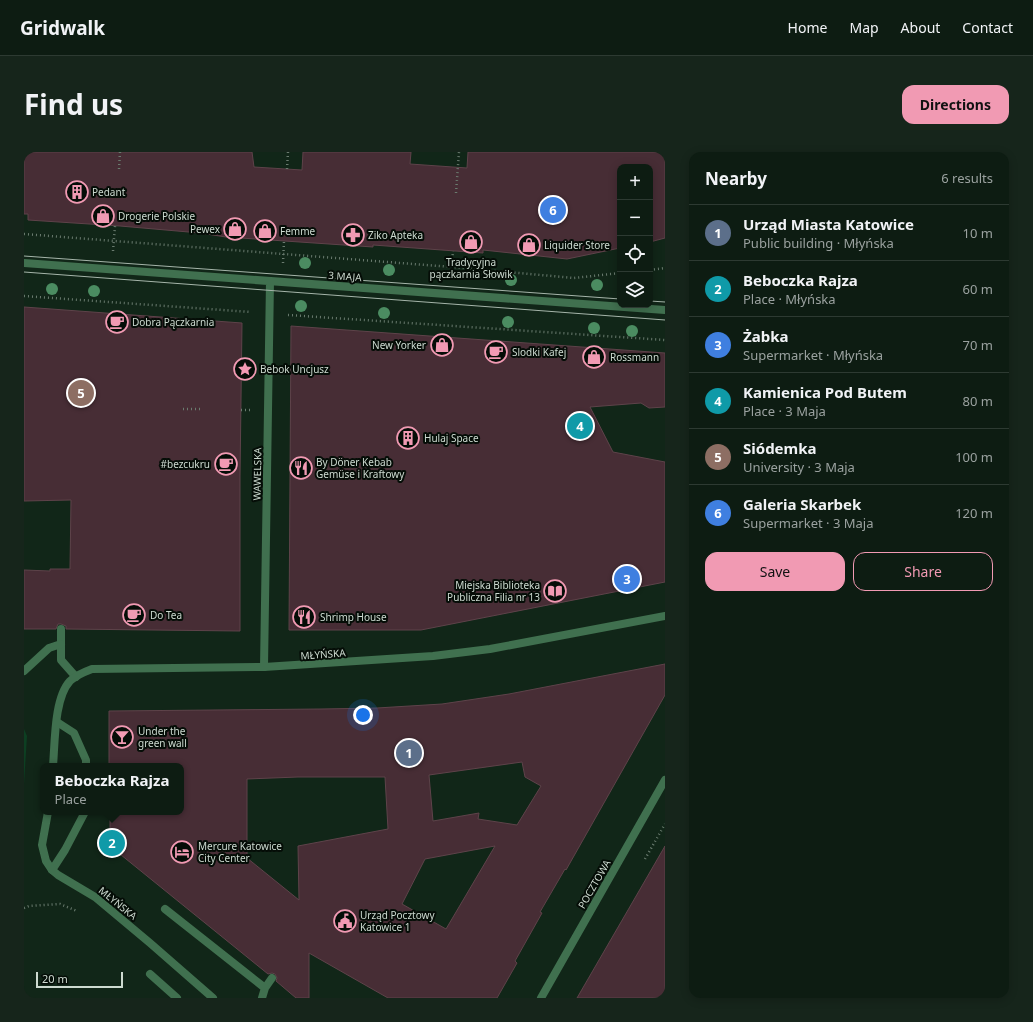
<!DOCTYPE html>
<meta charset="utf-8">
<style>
body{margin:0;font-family:"Noto Sans",sans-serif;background:#16251b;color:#f1f3f6}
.controls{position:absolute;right:12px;top:12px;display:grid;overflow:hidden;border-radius:8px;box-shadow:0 2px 10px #0003}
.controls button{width:36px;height:36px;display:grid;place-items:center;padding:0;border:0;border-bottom:1px solid #2d3a32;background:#0d1c12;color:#f1f3f6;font:20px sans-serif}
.scale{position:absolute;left:12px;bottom:10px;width:87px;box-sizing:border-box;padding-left:4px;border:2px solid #cddad0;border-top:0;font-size:11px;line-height:14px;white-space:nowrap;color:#cddad0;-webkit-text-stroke:3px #050d07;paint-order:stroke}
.you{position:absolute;left:339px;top:563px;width:14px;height:14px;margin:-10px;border:3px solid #fff;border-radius:50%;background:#1a73e8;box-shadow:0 0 0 6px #1a73e833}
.badge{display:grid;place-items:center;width:26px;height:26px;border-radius:50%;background:#f19ab3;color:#fff;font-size:13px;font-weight:700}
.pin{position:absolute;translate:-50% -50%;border:2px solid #fff;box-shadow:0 1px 4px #0006}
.popup{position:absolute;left:16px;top:611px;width:144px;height:52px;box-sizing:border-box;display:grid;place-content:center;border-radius:8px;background:#0d1c12;filter:drop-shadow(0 1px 3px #0005);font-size:13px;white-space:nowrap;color:#9aa19f}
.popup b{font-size:15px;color:#f1f3f6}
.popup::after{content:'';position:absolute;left:50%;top:100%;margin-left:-8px;border:8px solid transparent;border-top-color:#0d1c12}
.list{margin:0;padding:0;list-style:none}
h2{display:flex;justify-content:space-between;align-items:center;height:52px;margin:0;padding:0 16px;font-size:17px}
h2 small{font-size:13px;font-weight:400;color:#9aa19f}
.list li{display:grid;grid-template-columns:26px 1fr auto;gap:12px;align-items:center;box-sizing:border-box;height:56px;padding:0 16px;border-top:1px solid #2d3a32}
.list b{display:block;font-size:15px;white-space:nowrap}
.list p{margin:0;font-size:13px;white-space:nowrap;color:#9aa19f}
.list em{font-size:13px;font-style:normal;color:#9aa19f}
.actions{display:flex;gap:8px;padding:12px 16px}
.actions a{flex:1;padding:9px 0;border:1px solid #f19ab3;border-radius:12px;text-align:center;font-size:14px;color:#f19ab3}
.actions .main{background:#f19ab3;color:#111}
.icon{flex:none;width:22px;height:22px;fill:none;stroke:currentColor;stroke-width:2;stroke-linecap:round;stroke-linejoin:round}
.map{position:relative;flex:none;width:641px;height:846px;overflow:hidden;border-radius:12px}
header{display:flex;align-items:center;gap:24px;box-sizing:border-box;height:56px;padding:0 20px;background:#0d1c12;border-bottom:1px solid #2d3a32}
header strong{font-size:19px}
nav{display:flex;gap:22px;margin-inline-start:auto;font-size:14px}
.intro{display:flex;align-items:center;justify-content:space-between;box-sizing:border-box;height:96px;padding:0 24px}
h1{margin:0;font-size:28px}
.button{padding:10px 18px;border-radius:12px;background:#f19ab3;color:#111;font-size:14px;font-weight:700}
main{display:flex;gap:24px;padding:0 24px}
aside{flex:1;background:#0d1c12;border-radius:12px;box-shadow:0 2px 10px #0003}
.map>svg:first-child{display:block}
.green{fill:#0d3f22}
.building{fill:#472d35;stroke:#5e434a;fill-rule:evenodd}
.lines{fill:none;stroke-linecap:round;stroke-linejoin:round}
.path{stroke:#6a7b6f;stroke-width:2.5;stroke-dasharray:1 3;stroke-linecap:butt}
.service{stroke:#40704f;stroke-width:8}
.pedestrian{stroke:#40704f;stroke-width:8}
.minor{stroke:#40704f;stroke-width:8}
.tram{stroke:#a6b5aa;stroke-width:1}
.tree{fill:#4b8c61}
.labels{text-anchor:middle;stroke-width:4;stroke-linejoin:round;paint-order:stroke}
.poi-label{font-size:10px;fill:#cddad0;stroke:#050d07;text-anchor:start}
.street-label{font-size:10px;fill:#cddad0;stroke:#050d07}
</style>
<header>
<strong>Gridwalk</strong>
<nav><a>Home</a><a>Map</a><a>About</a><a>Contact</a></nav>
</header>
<div class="intro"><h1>Find us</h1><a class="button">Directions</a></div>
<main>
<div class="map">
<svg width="641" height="846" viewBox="0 0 641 846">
<rect width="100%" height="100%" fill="#112618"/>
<path class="green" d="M0,577L3,584L0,632Z"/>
<path class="building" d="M0,0H228L230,15L278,18L279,0H387L386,12L443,16L444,0H641V86L626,90V15H596V96L543,107L459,98V101L349,93V95L202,85L176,81L96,74L4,68V62H0Z
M0,155L218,171L216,324V479L42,477V474L37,472H34L32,477H0V418L26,419V417H46L47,348L0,349Z
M267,174L641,201V255L625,256L617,251L566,255L589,300L641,310V430L397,478H265Z
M641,512V543L542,718L541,717L516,760L518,761L491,809L493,811L473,846H364L285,801V846H272L252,829L253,826L251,822L248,821L244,822L86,694V660H157V614H85V559L297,557L353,556L418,552L485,542ZM498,610L501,625L517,634L493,673L454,667L455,661L409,669L405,623ZM274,625H361L364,677L274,694L275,748L223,706V627ZM471,694L422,777L378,752L401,707Z
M641,694V846H553L615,739Z"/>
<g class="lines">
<path class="path" d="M95,17L96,0
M263,17L264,0
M432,41L435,0
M0,82L428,115L550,126L596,121
M89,99L91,74
M259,111L260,89
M626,118L641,116
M427,123L429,99
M0,144L227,160
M264,163L641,188
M159,257H177
M217,258H226
M621,707L641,672
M0,756L5,754L36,752L53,759"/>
<path class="service" d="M37,477V508L52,525
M33,570L50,581L62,608V614
M28,718L41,698L61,660
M141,757L241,836
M126,822L153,846
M238,846L241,836L248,826"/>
<path class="pedestrian" d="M0,111L641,158
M240,515L246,129
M0,519L25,496L37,492"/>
<path class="minor" d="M29,614C31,591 30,546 46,529C52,523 60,520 68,517L240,515L409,504L466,497L641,464
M24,660L18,693L22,709L28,718L34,723L71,745L126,791L189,846
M517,846L641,628"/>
<path class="tram" d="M0,104L596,147
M0,120L641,168
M626,149L641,150"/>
</g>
<g class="tree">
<circle cx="281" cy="111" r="6"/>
<circle cx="365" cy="118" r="6"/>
<circle cx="487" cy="128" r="6"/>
<circle cx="573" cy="133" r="6"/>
<circle cx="28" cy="137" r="6"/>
<circle cx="70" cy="139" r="6"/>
<circle cx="277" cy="154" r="6"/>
<circle cx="360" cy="161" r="6"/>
<circle cx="484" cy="170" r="6"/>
<circle cx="570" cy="176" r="6"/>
<circle cx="608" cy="179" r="6"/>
</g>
<defs>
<g id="building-ring" transform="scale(1.15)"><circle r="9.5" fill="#050d07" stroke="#f19ab3" stroke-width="1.5"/><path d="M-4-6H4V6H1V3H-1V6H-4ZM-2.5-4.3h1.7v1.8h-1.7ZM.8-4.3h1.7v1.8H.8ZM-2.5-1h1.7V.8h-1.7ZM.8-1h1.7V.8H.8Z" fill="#f19ab3"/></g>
<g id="shop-ring" transform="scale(1.15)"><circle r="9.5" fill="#050d07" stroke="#f19ab3" stroke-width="1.5"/><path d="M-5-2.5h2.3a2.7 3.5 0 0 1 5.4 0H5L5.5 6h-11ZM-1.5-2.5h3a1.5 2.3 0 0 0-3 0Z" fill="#f19ab3"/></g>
<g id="pharmacy-ring" transform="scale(1.15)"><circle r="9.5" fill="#050d07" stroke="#f19ab3" stroke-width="1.5"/><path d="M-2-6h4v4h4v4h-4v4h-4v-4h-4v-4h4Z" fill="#f19ab3"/></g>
<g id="cafe-ring" transform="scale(1.15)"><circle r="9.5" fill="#050d07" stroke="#f19ab3" stroke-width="1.5"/><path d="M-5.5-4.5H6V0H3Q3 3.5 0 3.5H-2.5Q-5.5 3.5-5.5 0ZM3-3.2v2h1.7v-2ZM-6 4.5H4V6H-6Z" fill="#f19ab3"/></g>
<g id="sight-ring" transform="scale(1.15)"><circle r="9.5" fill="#050d07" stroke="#f19ab3" stroke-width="1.5"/><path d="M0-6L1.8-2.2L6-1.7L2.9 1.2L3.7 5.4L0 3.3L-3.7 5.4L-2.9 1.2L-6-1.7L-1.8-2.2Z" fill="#f19ab3"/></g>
<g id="restaurant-ring" transform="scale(1.15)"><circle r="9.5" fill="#050d07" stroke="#f19ab3" stroke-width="1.5"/><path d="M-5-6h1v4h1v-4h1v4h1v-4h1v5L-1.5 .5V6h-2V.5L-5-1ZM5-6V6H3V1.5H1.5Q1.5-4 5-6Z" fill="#f19ab3"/></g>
<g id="library-ring" transform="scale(1.15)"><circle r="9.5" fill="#050d07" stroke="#f19ab3" stroke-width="1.5"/><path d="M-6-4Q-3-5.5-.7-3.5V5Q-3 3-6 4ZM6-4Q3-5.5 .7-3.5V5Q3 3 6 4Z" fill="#f19ab3"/></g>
<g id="bar-ring" transform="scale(1.15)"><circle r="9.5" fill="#050d07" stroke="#f19ab3" stroke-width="1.5"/><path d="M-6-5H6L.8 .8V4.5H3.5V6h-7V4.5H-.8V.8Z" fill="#f19ab3"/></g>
<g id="hotel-ring" transform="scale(1.15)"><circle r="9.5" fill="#050d07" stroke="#f19ab3" stroke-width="1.5"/><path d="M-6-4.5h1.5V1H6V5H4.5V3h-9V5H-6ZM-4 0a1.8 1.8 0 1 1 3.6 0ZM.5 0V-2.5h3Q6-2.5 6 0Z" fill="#f19ab3"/></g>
<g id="civic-ring" transform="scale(1.15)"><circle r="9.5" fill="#050d07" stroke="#f19ab3" stroke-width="1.5"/><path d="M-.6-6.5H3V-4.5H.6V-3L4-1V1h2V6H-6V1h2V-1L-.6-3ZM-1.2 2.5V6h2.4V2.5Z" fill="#f19ab3"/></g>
</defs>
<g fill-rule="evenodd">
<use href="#building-ring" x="53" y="40"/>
<use href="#shop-ring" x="79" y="64"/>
<use href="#shop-ring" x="211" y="77"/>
<use href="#shop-ring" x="241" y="79"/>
<use href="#pharmacy-ring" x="329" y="83"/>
<use href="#shop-ring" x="447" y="90"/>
<use href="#shop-ring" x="505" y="93"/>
<use href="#cafe-ring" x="93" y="170"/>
<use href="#shop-ring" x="418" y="193"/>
<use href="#cafe-ring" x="472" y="200"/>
<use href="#shop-ring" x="570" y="205"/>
<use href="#sight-ring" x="221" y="217"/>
<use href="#building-ring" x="384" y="286"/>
<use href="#cafe-ring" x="202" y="312"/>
<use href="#restaurant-ring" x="277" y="316"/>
<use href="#library-ring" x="531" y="439"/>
<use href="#cafe-ring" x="110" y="463"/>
<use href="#restaurant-ring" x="280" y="465"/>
<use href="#bar-ring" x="98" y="585"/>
<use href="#hotel-ring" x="158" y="700"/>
<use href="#civic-ring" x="321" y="769"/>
</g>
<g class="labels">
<g class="poi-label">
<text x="68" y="44">Pedant</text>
<text x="94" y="68">Drogerie Polskie</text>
<text x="196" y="81" text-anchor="end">Pewex</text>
<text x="256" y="83">Femme</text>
<text x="344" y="87">Ziko Apteka</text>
<text x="520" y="97">Liquider Store</text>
<text x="447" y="114" text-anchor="middle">Tradycyjna<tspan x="447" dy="12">pączkarnia Słowik</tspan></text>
<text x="108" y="174">Dobra Pączkarnia</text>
<text x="402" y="197" text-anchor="end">New Yorker</text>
<text x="488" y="204">Slodki Kafej</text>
<text x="586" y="209">Rossmann</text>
<text x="236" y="221">Bebok Uncjusz</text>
<text x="400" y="290">Hulaj Space</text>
<text x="292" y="314">By Döner Kebab<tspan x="292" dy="12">Gemüse i Kraftowy</tspan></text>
<text x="186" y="316" text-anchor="end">#bezcukru</text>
<text x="516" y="437" text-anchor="end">Miejska Biblioteka<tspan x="516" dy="12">Publiczna Filia nr 13</tspan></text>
<text x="126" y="467">Do Tea</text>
<text x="296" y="469">Shrimp House</text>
<text x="114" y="583">Under the<tspan x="114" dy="12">green wall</tspan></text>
<text x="174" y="698">Mercure Katowice<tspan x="174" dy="12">City Center</tspan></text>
<text x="336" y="767">Urząd Pocztowy<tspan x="336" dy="12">Katowice 1</tspan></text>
</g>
<g class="street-label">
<text transform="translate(321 124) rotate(4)" y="4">3 MAJA</text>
<text transform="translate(233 322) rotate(-89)" y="4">WAWELSKA</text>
<text transform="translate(299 502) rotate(-4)" y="4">MŁYŃSKA</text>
<text transform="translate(570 732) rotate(-60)" y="4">POCZTOWA</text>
<text transform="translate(94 751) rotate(39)" y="4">MŁYŃSKA</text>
</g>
</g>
</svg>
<div class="controls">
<button>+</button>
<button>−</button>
<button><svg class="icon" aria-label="locate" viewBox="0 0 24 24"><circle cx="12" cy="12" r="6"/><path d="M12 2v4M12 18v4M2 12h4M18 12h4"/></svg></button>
<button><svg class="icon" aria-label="layers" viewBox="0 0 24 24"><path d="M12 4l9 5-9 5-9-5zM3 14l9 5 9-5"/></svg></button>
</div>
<div class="scale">20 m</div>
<div class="you"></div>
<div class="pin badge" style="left:385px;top:601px;background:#5c6f8a">1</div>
<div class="pin badge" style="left:88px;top:691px;background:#0f9aa8">2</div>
<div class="popup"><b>Beboczka Rajza</b>Place</div>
<div class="pin badge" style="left:603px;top:427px;background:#3f7fe0">3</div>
<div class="pin badge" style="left:556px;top:274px;background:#0f9aa8">4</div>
<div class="pin badge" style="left:57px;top:241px;background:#8d6e63">5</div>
<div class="pin badge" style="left:529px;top:58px;background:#3f7fe0">6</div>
</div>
<aside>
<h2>Nearby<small>6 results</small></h2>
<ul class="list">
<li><span class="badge" style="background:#5c6f8a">1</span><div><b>Urząd Miasta Katowice</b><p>Public building · Młyńska</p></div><em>10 m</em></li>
<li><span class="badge" style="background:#0f9aa8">2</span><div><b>Beboczka Rajza</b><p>Place · Młyńska</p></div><em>60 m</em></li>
<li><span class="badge" style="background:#3f7fe0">3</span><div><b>Żabka</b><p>Supermarket · Młyńska</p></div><em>70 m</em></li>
<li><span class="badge" style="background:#0f9aa8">4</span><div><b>Kamienica Pod Butem</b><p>Place · 3 Maja</p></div><em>80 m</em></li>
<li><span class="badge" style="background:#8d6e63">5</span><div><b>Siódemka</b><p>University · 3 Maja</p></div><em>100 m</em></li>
<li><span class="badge" style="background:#3f7fe0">6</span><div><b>Galeria Skarbek</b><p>Supermarket · 3 Maja</p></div><em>120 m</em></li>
</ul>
<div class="actions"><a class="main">Save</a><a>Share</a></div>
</aside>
</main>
